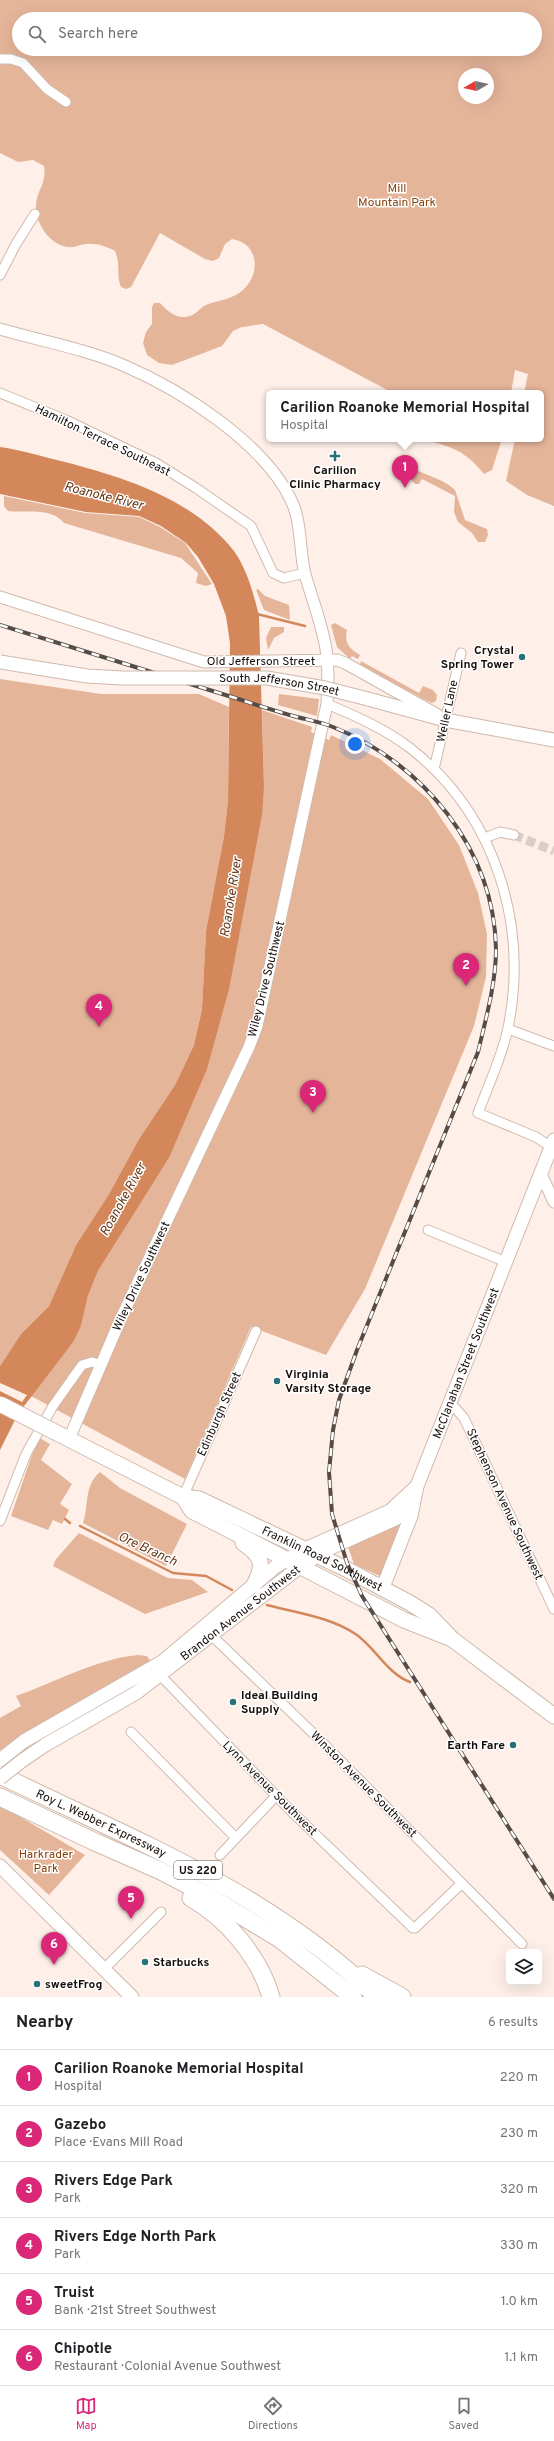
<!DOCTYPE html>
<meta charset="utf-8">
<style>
body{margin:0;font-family:Overpass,sans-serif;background:#f6f6f6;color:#202124}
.controls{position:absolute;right:12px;bottom:12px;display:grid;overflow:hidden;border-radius:6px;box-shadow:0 4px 16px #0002}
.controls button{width:36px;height:36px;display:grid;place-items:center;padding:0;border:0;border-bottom:1px solid #e0e0e0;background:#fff;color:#202124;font:20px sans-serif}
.compass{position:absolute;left:458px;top:68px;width:36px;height:36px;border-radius:50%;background:#fff;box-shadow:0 4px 16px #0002;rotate:261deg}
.you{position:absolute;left:355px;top:744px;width:14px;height:14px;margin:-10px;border:3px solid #fff;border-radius:50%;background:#1a73e8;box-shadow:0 0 0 6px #1a73e833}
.badge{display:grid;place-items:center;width:26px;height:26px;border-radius:50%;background:#db2777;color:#fff;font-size:13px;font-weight:700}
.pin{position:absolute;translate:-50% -33px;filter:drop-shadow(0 1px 2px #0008)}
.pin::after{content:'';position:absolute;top:21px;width:14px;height:12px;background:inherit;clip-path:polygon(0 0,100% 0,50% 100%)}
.popup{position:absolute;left:266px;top:390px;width:278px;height:52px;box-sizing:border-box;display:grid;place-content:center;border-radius:6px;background:#fff;filter:drop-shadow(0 1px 3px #0005);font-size:13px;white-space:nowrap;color:#757577}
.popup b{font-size:15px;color:#202124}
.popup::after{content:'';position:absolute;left:50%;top:100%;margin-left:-8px;border:8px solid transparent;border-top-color:#fff}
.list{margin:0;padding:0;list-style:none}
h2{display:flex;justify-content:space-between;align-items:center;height:52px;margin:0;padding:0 16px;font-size:17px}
h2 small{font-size:13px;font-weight:400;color:#757577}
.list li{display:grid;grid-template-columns:26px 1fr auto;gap:12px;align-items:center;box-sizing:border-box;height:56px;padding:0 16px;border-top:1px solid #e0e0e0}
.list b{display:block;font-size:15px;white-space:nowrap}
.list p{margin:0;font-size:13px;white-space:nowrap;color:#757577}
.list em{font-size:13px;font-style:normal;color:#757577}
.icon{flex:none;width:22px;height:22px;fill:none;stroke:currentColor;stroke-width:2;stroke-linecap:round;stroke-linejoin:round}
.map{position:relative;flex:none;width:554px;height:1997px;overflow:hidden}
.search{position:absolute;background:#fff;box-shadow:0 4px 16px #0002;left:12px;right:12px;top:12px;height:44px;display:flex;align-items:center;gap:10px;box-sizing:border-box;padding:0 14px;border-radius:22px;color:#757577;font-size:15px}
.sheet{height:388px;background:#fff}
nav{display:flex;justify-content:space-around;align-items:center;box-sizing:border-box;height:56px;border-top:1px solid #e0e0e0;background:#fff;font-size:11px;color:#757577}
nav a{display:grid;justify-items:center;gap:2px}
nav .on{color:#db2777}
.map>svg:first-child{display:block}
.green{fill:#e5b59a;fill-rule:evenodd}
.water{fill:#d3875a}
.pier{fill:#fef0e8}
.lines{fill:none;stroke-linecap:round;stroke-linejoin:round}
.stream{stroke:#d3875a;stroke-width:2.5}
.minor-tunnel{stroke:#dbcec7;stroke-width:9;stroke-dasharray:9 4.5;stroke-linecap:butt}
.minor-casing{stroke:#cfb9ac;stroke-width:11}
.tertiary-casing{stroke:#cfb9ac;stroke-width:13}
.secondary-casing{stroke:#cfb9ac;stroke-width:15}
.primary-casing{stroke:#cfb9ac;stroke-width:17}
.motorway-casing{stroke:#cfb9ac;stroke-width:19}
.minor{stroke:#fff;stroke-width:9}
.tertiary{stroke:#fff;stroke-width:11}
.secondary{stroke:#fff;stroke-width:13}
.primary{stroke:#fff;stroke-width:15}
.motorway{stroke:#fff;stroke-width:17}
.rail-casing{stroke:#554c47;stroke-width:4}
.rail{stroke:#fff;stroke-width:2.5;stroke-dasharray:8;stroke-linecap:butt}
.secondary-bridge-casing{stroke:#cfb9ac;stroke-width:15;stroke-linecap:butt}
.primary-bridge-casing{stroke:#cfb9ac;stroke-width:17;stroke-linecap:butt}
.secondary-bridge{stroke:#fff;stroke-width:13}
.primary-bridge{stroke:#fff;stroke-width:15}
.poi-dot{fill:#277277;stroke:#fff;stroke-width:1.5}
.labels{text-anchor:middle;stroke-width:3;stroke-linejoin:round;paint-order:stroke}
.shield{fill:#fff;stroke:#5c5654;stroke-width:1}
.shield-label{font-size:11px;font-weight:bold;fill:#160e0a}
.park-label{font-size:12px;fill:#87410c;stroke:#fff}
.street-label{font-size:12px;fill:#160e0a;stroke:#fff}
.poi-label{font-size:12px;font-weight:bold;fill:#160e0a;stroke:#fff;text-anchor:start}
.water-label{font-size:13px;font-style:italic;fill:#673514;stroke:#fff}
</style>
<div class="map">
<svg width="554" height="1997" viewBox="0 0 554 1997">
<rect width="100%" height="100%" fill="#fef0e8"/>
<path class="green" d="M0,0H554V506L527,495L506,481L515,439H541V393H524L528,374L515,370L511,393H393L263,324L242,327L233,331L222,346L172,365L159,363L147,355L143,343L146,332L152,324V307L154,303H160C169,313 180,322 194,314C198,312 201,307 206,305C218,300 232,300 243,290C261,274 259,243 232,239L225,244L219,258L213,261L205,259L160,233L131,287L126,289L121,287C116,276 121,266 115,251C103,245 94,242 80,245C77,246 71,248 68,247C50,245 36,224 36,207C36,190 47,185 44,166L33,160L18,162L0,153ZM19,19H535V49H19ZM464,74H488V98H464Z
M421,439H502L492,470L484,474C465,450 450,446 421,439Z
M405,464C420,474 441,477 455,490L465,520L487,529L488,535L485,542H478L472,533L458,522L454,512L455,496L422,479L419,484H415L402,469V466Z
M4,496L85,513L139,517L160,527L185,543L212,584L206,586L196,583L198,573L181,558L64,523C52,507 25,513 8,511L4,506Z
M258,589L265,596L289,605L290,620L264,610L256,590Z
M335,623L347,630C344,643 349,648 360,655L358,659L352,656L350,659L337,647L331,625Z
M271,627H284V632L274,638L268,650L266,638Z
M361,661L419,693L423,686L433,690L437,695L436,701L432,703L425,700L360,665Z
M0,679L101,694H199L229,707L228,801L224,836L206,931L202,1009L194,1045L175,1085L139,1139L109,1194L76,1245L49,1306L21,1334L0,1366Z
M279,694L319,699L317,716L278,705Z
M262,710L312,727L311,732L329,740L331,735L380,759L428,799L459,845L478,893L487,934L486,977L474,1026L365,1289L326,1355L251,1327L185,1479L31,1396L74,1341L81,1326L88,1296L98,1271L169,1158L264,786Z
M38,1437L50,1444L41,1460L72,1484L60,1504L69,1510L62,1524L53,1520L48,1530L11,1516Z
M100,1472L120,1488L187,1524L166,1566L83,1523C89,1505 84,1485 100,1472Z
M404,1520L382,1577L354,1564L348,1547Z
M79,1533L168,1578L192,1580L208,1592L145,1614L53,1566L56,1559Z
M138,1655L147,1656L151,1662L32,1729L0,1750V1718L21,1706L16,1696C56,1682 96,1659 138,1655Z
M0,1805L85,1855L49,1895L0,1850Z"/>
<path class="water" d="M0,447C22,450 43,457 65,462C126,478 193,499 234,551C247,569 254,595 259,616L264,786L262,815L229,989L207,1069L169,1158L98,1271L88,1296L81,1326L74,1341L18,1414L0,1450V1366L21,1334L49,1306L76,1245L109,1194L139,1139L175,1085L194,1045L202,1009L206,931L224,836L228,801L230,643L226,616L214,584L198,557L186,543L161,526L139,516L86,512L0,494Z"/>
<path class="pier" d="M0,1383L27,1395L22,1402L0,1391Z"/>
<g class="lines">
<path class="stream" d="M257,614L305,626
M65,1519L70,1523
M80,1526L173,1573L206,1576L232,1590
M267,1605C297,1613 331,1617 357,1635C376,1649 388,1674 410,1682"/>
<path class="minor-tunnel" d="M514,835L554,851"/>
<g class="minor-casing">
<path id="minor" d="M0,59H11L23,63L47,89L66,102
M0,275L16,244L35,214
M0,393L66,420L156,463L196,488L251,526L273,573L284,578L305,573
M327,704C356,716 385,729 410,748C495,814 529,924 508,1028C502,1057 488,1086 478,1113L536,1137L554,1149
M434,769L461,653
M485,838L500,832L514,835
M508,1029L554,1046
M428,1230L506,1262
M449,1405L455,1408L464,1418L554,1609
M183,1497L256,1331
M0,1521L26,1454L53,1406L82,1365L92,1362L101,1365
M207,1631L319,1739L522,1944
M158,1670L161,1676L289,1809L413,1928H415L461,1884
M131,1732L236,1838
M220,1855L276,1796
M104,1969L161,1912"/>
</g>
<g class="tertiary-casing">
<path id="tertiary" d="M0,329C41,341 86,349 125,366C181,390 264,443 291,500C302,522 299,550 305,574C312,599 322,624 326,649C329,668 328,685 327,704L257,1026L249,1047L122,1316L69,1439
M0,597L204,662L337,660L345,663L438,715
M541,1174L554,1202"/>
</g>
<g class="secondary-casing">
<g id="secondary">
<path d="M368,699L445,720L554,740"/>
<path id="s1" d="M383,1587L411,1516L417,1486L554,1140"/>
<path d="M0,1760L24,1741L162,1662L275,1567L303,1550L390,1511L417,1486"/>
<path id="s2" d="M23,1760L45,1745L136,1693L301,1566L328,1549L395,1519L404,1513L413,1495"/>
<path d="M0,1866L132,1997"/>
</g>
</g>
<g class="primary-casing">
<g id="primary">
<path id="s3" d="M51,1430L183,1497L199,1499L346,1569L410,1603L429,1615L452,1639L554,1716"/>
<path d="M183,1497L192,1511L204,1517L404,1620L447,1637"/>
<path d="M243,1543C262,1556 265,1564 254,1585"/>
</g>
</g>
<g class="motorway-casing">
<g id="motorway">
<path id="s4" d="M0,1775C134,1840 268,1892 377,1997"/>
<path d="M0,1797L95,1842L161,1871L207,1895L280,1939L353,1997"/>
<path d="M191,1898C227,1918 260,1958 271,1997"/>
<path d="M362,1975L402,1997"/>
</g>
</g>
<use href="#minor" class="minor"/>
<use href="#tertiary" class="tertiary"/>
<use href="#secondary" class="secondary"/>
<use href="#primary" class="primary"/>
<use href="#motorway" class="motorway"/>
<g class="rail-casing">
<path id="rail" d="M0,625C77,649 155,673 232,697C254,704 275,711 297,717C308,720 321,722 333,727C423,763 494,849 496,949C496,983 486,1018 478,1052L357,1350L339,1400L333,1430L329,1472L332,1514L347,1563L362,1596L554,1899"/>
</g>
<use href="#rail" class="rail"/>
<g class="secondary-bridge-casing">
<g id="secondary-bridge">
<path id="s5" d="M0,662L87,676L122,678H267L325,688L368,699"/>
<path d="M0,1778L23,1760"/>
</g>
</g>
<g class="primary-bridge-casing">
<path id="primary-bridge" d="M0,1404L51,1430"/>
</g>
<use href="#secondary-bridge" class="secondary-bridge"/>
<use href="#primary-bridge" class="primary-bridge"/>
</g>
<g class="poi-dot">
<path d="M333 450h4v4h4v4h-4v4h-4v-4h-4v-4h4z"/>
<circle cx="522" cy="657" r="4"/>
<circle cx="277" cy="1381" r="4"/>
<circle cx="233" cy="1702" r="4"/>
<circle cx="513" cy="1745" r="4"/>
<circle cx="145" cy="1962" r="4"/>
<circle cx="37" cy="1984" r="4"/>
</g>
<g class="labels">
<rect class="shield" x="174" y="1861" width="48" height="18" rx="3"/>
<g class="shield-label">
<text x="198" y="1874">US 220</text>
</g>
<g class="park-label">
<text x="397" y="192">Mill<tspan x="397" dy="14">Mountain Park</tspan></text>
<text x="46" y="1858">Harkrader<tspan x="46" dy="14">Park</tspan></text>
</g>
<g class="street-label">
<text transform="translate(103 440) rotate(26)" y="4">Hamilton Terrace Southeast</text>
<text x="261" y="665">Old Jefferson Street</text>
<text dy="4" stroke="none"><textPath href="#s5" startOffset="281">South Jefferson Street</textPath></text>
<text transform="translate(447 711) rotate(-78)" y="4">Weller Lane</text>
<text transform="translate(266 979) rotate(-76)" y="4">Wiley Drive Southwest</text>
<text transform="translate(141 1276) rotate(-65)" y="4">Wiley Drive Southwest</text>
<text dy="4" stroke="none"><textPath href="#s1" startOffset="239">McClanahan Street Southwest</textPath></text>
<text transform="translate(219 1414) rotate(-66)" y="4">Edinburgh Street</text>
<text transform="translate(505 1504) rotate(65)" y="4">Stephenson Avenue Southwest</text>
<text dy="4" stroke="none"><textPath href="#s3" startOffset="301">Franklin Road Southwest</textPath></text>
<text dy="4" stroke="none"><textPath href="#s2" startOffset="263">Brandon Avenue Southwest</textPath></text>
<text transform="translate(364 1784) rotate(45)" y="4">Winston Avenue Southwest</text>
<text transform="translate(270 1788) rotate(45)" y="4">Lynn Avenue Southwest</text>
<text dy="4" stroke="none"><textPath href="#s4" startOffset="112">Roy L. Webber Expressway</textPath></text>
</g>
<g class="poi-label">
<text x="335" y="474" text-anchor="middle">Carilion<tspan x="335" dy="14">Clinic Pharmacy</tspan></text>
<text x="514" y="654" text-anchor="end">Crystal<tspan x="514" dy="14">Spring Tower</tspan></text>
<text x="285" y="1378">Virginia<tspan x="285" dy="14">Varsity Storage</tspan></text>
<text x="241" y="1699">Ideal Building<tspan x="241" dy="14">Supply</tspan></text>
<text x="505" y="1749" text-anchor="end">Earth Fare</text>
<text x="153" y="1966">Starbucks</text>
<text x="45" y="1988">sweetFrog</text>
</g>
<g class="water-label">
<text transform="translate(104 495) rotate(14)" y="5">Roanoke River</text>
<text transform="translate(230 897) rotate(-81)" y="5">Roanoke River</text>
<text transform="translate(122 1199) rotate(-61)" y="5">Roanoke River</text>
<text transform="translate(148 1548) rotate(25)" y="5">Ore Branch</text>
</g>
</g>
</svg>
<div class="controls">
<button><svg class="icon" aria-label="layers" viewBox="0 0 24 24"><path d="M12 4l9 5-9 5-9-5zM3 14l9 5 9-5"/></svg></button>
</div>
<svg class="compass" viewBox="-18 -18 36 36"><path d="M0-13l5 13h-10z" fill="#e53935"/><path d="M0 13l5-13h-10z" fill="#757577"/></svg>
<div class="you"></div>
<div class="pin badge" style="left:405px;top:488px">1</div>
<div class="popup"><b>Carilion Roanoke Memorial Hospital</b>Hospital</div>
<div class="pin badge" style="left:466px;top:986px">2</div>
<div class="pin badge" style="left:313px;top:1113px">3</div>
<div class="pin badge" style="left:99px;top:1027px">4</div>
<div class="pin badge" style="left:131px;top:1919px">5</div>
<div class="pin badge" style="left:54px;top:1965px">6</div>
<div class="search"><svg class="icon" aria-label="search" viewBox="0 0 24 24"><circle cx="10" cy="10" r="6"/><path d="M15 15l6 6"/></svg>Search here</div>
</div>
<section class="sheet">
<h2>Nearby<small>6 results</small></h2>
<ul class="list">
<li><span class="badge">1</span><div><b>Carilion Roanoke Memorial Hospital</b><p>Hospital</p></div><em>220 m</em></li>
<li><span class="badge">2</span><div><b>Gazebo</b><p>Place · Evans Mill Road</p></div><em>230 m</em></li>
<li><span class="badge">3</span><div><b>Rivers Edge Park</b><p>Park</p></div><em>320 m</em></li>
<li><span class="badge">4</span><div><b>Rivers Edge North Park</b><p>Park</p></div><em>330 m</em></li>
<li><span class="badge">5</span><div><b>Truist</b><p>Bank · 21st Street Southwest</p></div><em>1.0 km</em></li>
<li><span class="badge">6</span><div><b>Chipotle</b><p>Restaurant · Colonial Avenue Southwest</p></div><em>1.1 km</em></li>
</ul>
</section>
<nav>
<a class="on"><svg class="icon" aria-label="map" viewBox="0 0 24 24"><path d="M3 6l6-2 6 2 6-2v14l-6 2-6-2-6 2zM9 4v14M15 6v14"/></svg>Map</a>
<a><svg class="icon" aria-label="directions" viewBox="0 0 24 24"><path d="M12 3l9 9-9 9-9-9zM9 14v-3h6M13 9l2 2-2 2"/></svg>Directions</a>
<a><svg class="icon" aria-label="saved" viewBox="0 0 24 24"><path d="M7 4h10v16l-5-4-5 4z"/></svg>Saved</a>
</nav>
